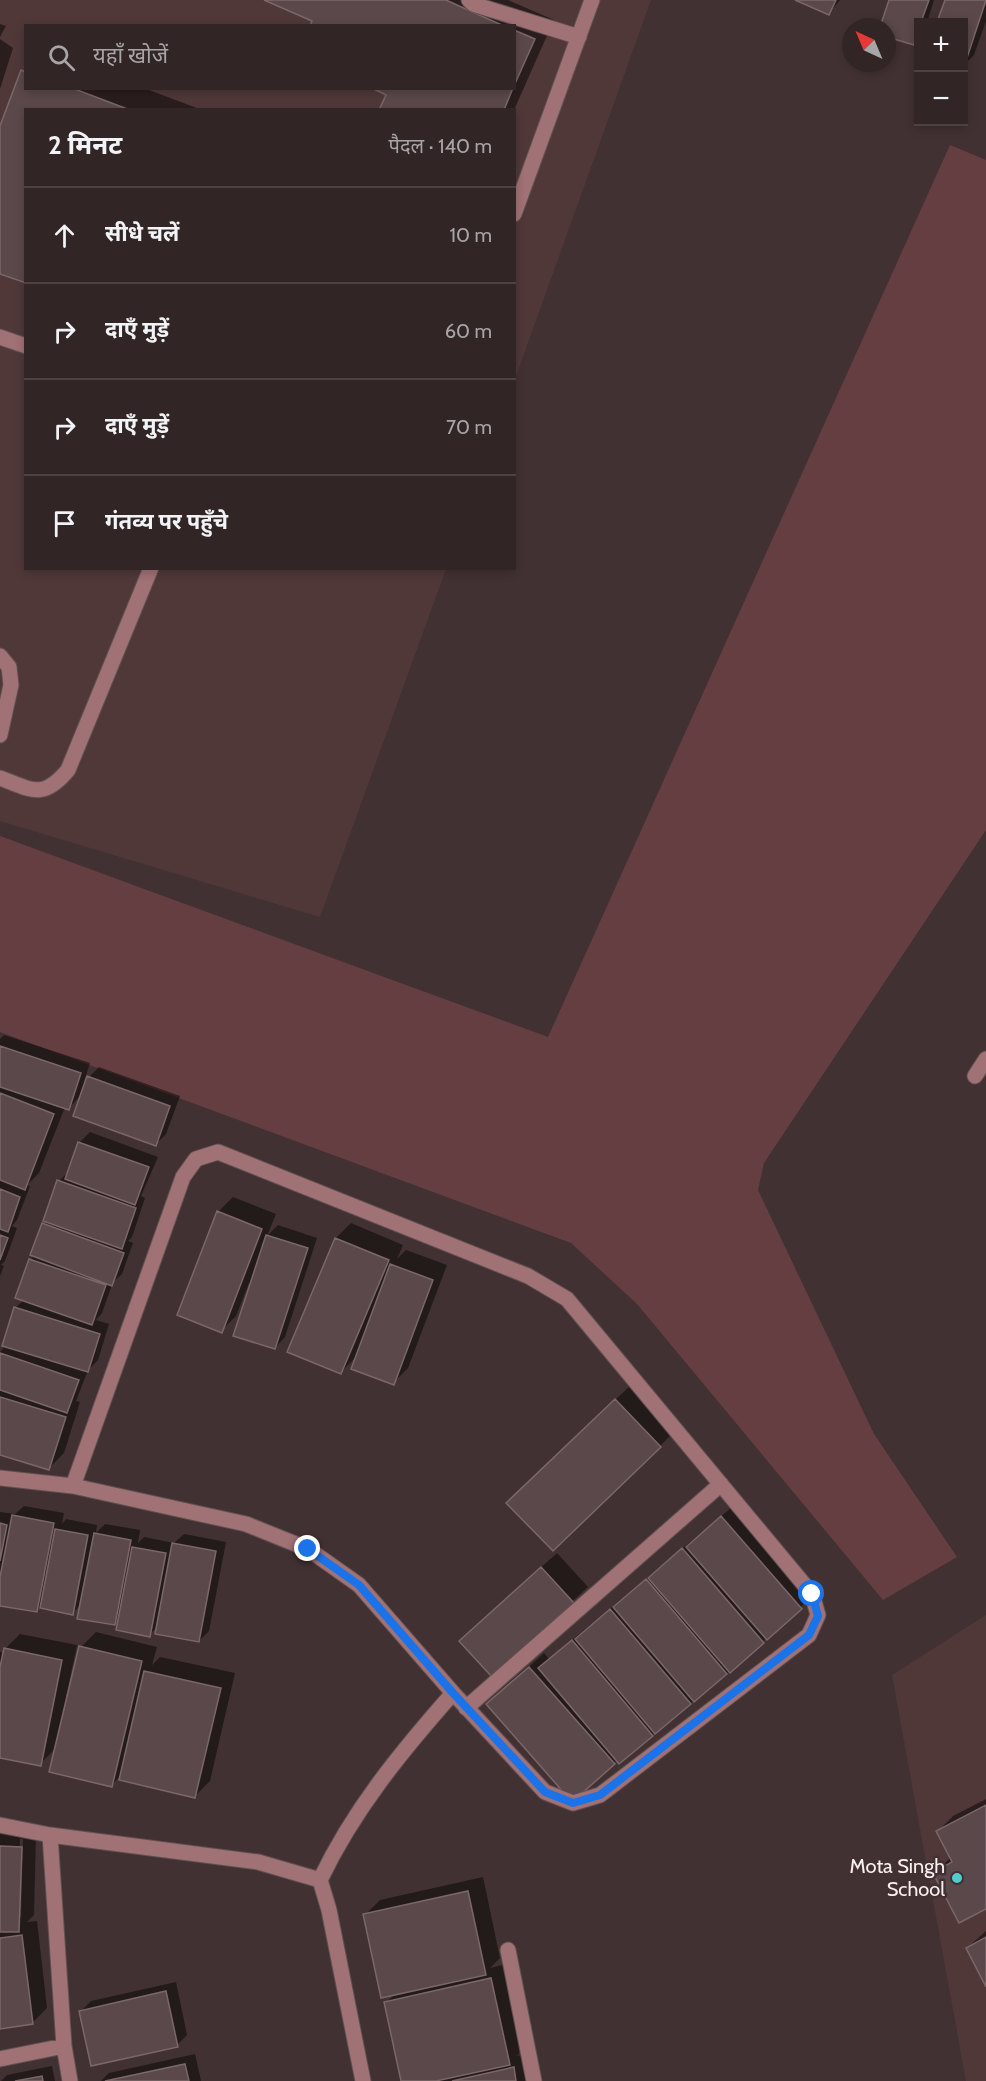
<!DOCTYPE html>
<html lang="hi">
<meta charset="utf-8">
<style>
body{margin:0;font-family:Cabin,"Noto Sans Devanagari",sans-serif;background:#3a2d2e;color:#f1f3f6}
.controls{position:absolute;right:18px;top:18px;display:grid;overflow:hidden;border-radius:0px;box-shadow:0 3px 9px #0003}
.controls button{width:54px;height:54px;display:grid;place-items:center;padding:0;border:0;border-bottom:2px solid #4d4243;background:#322526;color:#f1f3f6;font:30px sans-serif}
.compass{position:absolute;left:842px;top:18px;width:54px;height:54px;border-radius:50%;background:#322526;box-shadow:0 3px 9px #0003;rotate:316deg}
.stop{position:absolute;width:18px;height:18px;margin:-14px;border:4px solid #1a73e8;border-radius:50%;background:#fff}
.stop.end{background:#1a73e8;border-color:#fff;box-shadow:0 2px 6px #0008}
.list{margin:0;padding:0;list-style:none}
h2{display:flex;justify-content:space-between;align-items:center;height:78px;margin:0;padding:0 24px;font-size:26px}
h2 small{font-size:20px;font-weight:400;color:#a8a5a7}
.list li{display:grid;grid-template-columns:39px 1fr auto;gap:18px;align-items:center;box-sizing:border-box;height:96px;padding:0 24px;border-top:2px solid #4d4243}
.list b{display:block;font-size:22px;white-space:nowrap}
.list em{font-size:20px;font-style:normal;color:#a8a5a7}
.icon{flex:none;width:33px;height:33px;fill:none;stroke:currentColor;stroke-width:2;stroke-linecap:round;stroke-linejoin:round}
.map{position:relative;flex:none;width:986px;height:2081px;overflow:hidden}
.search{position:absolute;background:#322526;box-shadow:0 3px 9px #0003;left:24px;top:24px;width:492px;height:66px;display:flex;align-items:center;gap:15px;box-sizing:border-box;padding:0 21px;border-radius:0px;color:#a8a5a7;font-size:22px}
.panel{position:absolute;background:#322526;box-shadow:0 3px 9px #0003;left:24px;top:108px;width:492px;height:462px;border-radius:0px}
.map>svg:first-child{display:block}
.built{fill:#503839;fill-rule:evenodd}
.green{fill:#653e41}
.shadow{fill:#0007;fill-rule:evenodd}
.building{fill:#5b484a;stroke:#7b6768;stroke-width:1.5}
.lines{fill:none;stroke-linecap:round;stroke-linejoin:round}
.minor-casing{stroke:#605050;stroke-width:17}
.minor{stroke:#a07175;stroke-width:15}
.route{stroke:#1a73e8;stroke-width:8}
.poi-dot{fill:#53cdcb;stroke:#423132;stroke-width:2}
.labels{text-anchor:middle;stroke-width:5;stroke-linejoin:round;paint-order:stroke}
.poi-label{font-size:20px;fill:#fbf0f0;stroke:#423132;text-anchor:end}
</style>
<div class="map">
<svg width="986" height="2081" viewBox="0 0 986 2081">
<rect width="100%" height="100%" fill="#423132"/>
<path class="built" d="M0,0H651L515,379L514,110H26V568L446,569L320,917L0,821ZM26,26H514V88H26Z
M986,1615V2081H966L892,1675Z"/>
<path class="green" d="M950,145L986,160V830L764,1163L758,1190L874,1434L957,1557L883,1600L637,1304L571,1243L0,1032V836L548,1037Z"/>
<path class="shadow" d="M268,0H508L554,20L514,110H381L388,94L376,88H514V26H312L314,20Z
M799,0H840L829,13Z
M891,0H934L927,22H918V38L913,44L887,35V27H882Z
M947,0H986V21L974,55L964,65V22H938Z
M0,24L6,26L0,37Z
M0,39L13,48L0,89Z
M26,67V88H144L202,110H26L0,273V131Z
M4,1035L90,1063L84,1082L99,1067L180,1096L166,1134L156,1144L82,1094L69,1108L65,1107L39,1173L27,1185L30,1186L17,1220L12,1226L17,1228L5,1261L1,1265L4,1266L0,1276V1039Z
M90,1132L158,1157L141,1196L145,1198L132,1237L128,1241L133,1243L122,1274L113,1282L102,1313L96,1320L109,1324L98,1360L88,1370L76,1401L80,1402L64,1453L49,1468L0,1453V1352L6,1345L15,1308L24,1300L30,1260L35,1255L32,1254L46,1221L59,1181L69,1171L79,1143Z
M233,1197L276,1214L267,1236L278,1225L317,1238L285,1337L275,1348L249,1283L236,1316L221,1331L218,1212Z
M351,1223L403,1245L397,1259L406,1250L447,1265L408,1368L393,1383L358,1355L341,1372L336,1238Z
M631,1385L675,1431L660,1446L523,1488Z
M737,1503L816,1593L730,1671L619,1762L617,1760L572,1800L488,1704L544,1653L549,1659Z
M24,1506L64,1513L62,1524L66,1519L97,1525L96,1533L105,1524L140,1530L138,1543L144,1537L174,1543L184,1534L226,1542L209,1631L199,1641L158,1626L149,1635L120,1618L114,1624L81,1604L73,1613L40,1607L36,1611L0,1604V1512L15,1514Z
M557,1553L588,1587L492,1675L476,1626Z
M96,1632L157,1647L152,1665L160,1657L235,1673L210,1781L195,1796L121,1775L111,1786L56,1748L40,1764L0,1756V1652L4,1653L5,1649L20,1634L77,1645L66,1697H69L81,1647Z
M986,1799V1907L935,1873L951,1857L938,1831L953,1816Z
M0,1832H36L34,1915L27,1922L37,1921L47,2008L32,2023L0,2027ZM20,1839H23L21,1917H18Z
M483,1877L500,1958L490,1968L506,1964L524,2048L517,2056L529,2053L534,2081H402L386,2003L396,1993L365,1915L380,1900Z
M986,1931V1984L967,1948Z
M176,1982L187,2035L177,2045L81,2011L91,2001Z
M195,2054L201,2081H101L109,2073Z
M52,2066L55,2081H1L7,2075Z"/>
<path class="building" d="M264,0H446L504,26H310L312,21Z
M795,0H836L829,15Z
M889,0H929L921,22H918L914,45L887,37V27H880Z
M945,0H986L964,67V22H937Z
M514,30L535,39L514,86Z
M21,70L26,72V88H72L130,110H26V283L0,274V126Z
M372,88H513L504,110H379L386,95Z
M0,1046L81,1073L69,1110L0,1087Z
M87,1076L170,1106L156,1146L73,1116Z
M0,1093L54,1114L25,1190L0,1180Z
M78,1142L149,1167L135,1205L65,1179Z
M57,1180L136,1208L122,1249L43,1221Z
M0,1189L20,1197L8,1232L0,1229Z
M217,1211L262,1229L222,1333L177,1315Z
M42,1223L124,1253L112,1286L30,1255Z
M0,1235L8,1238L0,1260Z
M266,1235L308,1248L275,1349L233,1336Z
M335,1238L389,1260L341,1374L287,1352Z
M29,1259L106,1285L92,1325L15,1298Z
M390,1264L433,1280L394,1385L351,1369Z
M14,1307L100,1334L88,1372L2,1346Z
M0,1353L79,1380L67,1413L0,1390Z
M0,1397L66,1417L49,1470L0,1455Z
M615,1399L661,1447L553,1551L506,1503Z
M12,1515L54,1523L37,1612L0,1606V1577Z
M721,1516L802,1609L767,1640L686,1547Z
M0,1523L7,1525L0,1561Z
M55,1529L88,1535L73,1615L40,1608Z
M94,1533L131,1540L115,1625L77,1619Z
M172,1543L216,1551L199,1642L155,1634Z
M132,1547L166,1553L150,1637L116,1630Z
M682,1548L764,1643L730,1673L648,1578Z
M541,1567L574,1603L492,1677L459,1641Z
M646,1579L727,1674L694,1702L613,1607Z
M610,1609L691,1704L655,1734L575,1639Z
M572,1640L653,1736L619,1764L538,1668Z
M79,1646L142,1661L112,1787L49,1772Z
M4,1648L62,1660L41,1766L0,1758V1667Z
M529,1667L615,1764L572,1802L486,1704Z
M144,1671L221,1688L195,1798L119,1780Z
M986,1805V1909L959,1923L933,1873L952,1862L936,1831Z
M0,1846L22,1847L19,1932H0Z
M468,1891L486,1975L381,1998L363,1914Z
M22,1935L33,2024L0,2029V1938Z
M986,1937V1987L966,1948Z
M491,1978L510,2065L436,2081H401L384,2002Z
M166,1991L178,2047L91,2066L79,2011Z
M185,2064L189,2081H105Z
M514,2067L516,2081H452Z
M42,2076L43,2081H15Z"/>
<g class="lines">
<g class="minor-casing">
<path id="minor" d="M469,0L473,4L579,37
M514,214L592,0
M0,337L26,346
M0,656L9,667L11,685L0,735
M0,778C32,790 43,800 68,770L151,568
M975,1076L986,1059
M0,1478L73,1486L246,1524L308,1549L359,1585L453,1693L545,1792L573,1803L600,1795L809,1635L818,1615L812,1594L567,1299L528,1276L218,1152L196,1159L183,1177L73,1486
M466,1708L721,1484
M0,1825L50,1835L258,1862L320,1880
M50,1835L64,2046L70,2081
M508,1950L534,2081
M0,2059L64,2046
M363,2081L329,1910L320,1880C354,1809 401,1752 453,1693"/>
</g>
<use href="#minor" class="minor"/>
</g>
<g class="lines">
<path class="route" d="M308,1549L359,1585L453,1693L545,1792L573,1803L600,1795L809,1635L818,1616L812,1594"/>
</g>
<circle class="poi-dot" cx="957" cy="1878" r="6"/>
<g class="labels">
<g class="poi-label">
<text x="945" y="1873">Mota Singh<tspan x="945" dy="23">School</tspan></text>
</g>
</g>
</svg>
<div class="controls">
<button>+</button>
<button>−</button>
</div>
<svg class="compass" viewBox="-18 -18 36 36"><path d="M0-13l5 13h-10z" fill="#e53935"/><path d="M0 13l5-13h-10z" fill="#a8a5a7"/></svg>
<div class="stop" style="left:812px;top:1594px"></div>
<div class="stop end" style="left:308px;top:1549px"></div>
<div class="search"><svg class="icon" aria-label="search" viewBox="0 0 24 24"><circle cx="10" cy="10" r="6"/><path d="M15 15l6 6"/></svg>यहाँ खोजें</div>
<section class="panel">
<h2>2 मिनट<small>पैदल · 140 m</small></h2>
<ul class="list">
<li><svg class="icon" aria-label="ahead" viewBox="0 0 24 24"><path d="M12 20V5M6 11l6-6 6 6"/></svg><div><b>सीधे चलें</b></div><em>10 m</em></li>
<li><svg class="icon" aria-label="right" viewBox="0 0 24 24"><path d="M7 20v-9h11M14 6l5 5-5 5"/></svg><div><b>दाएँ मुड़ें</b></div><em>60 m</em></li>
<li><svg class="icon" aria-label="right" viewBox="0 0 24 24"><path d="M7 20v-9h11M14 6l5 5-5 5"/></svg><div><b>दाएँ मुड़ें</b></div><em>70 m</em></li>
<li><svg class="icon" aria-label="arrive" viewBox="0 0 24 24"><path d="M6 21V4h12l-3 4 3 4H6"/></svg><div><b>गंतव्य पर पहुँचे</b></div></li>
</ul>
</section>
</div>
